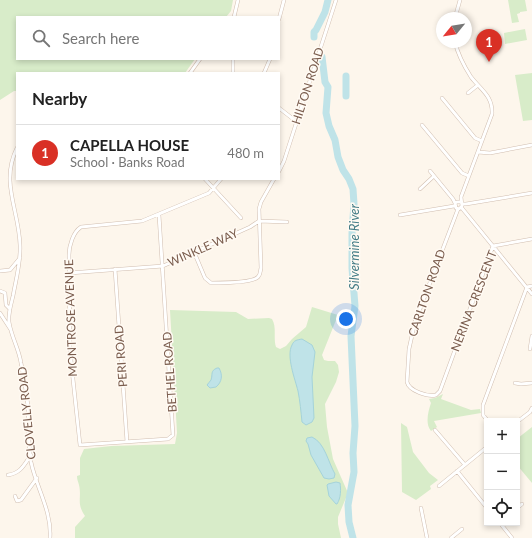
<!DOCTYPE html>
<meta charset="utf-8">
<style>
body{margin:0;font-family:Lato,sans-serif;background:#f2f2f2;color:#222}
.controls{position:absolute;right:12px;bottom:12px;display:grid;overflow:hidden;border-radius:0px;box-shadow:0 2px 6px #0003}
.controls button{width:36px;height:36px;display:grid;place-items:center;padding:0;border:0;border-bottom:1px solid #e0e0e0;background:#fff;color:#222;font:20px sans-serif}
.compass{position:absolute;left:436px;top:12px;width:36px;height:36px;border-radius:50%;background:#fff;box-shadow:0 2px 6px #0003;rotate:240deg}
.you{position:absolute;left:346px;top:319px;width:14px;height:14px;margin:-10px;border:3px solid #fff;border-radius:50%;background:#1a73e8;box-shadow:0 0 0 6px #1a73e833}
.badge{display:grid;place-items:center;width:26px;height:26px;border-radius:50%;background:#d93025;color:#fff;font-size:13px;font-weight:700}
.pin{position:absolute;translate:-50% -33px;filter:drop-shadow(0 1px 2px #0008)}
.pin::after{content:'';position:absolute;top:21px;width:14px;height:12px;background:inherit;clip-path:polygon(0 0,100% 0,50% 100%)}
.list{margin:0;padding:0;list-style:none}
h2{display:flex;justify-content:space-between;align-items:center;height:52px;margin:0;padding:0 16px;font-size:17px}
h2 small{font-size:13px;font-weight:400;color:#767676}
.list li{display:grid;grid-template-columns:26px 1fr auto;gap:12px;align-items:center;box-sizing:border-box;height:56px;padding:0 16px;border-top:1px solid #e0e0e0}
.list b{display:block;font-size:15px;white-space:nowrap}
.list p{margin:0;font-size:13px;white-space:nowrap;color:#767676}
.list em{font-size:13px;font-style:normal;color:#767676}
.icon{flex:none;width:22px;height:22px;fill:none;stroke:currentColor;stroke-width:2;stroke-linecap:round;stroke-linejoin:round}
.map{position:relative;flex:none;width:532px;height:538px;overflow:hidden}
.search{position:absolute;background:#fff;box-shadow:0 2px 6px #0003;left:16px;top:16px;width:264px;height:44px;display:flex;align-items:center;gap:10px;box-sizing:border-box;padding:0 14px;border-radius:0px;color:#767676;font-size:15px}
.panel{position:absolute;background:#fff;box-shadow:0 2px 6px #0003;left:16px;top:72px;width:264px;height:108px;border-radius:0px}
.map>svg:first-child{display:block}
.green{fill:#d8ecc9}
.water{fill:#bfe3e8;stroke:#a5d3da}
.lines{fill:none;stroke-linecap:round;stroke-linejoin:round}
.river{stroke:#bfe3e8;stroke-width:7}
.street-casing{stroke:#d1beb0;stroke-width:4}
.street{stroke:#fff;stroke-width:3}
.labels{text-anchor:middle;stroke-width:3;stroke-linejoin:round;paint-order:stroke}
.street-label{font-size:12px;fill:#7a5c4d;stroke:#fffaf3}
.water-label{font-size:13px;font-style:italic;fill:#437c86;stroke:#fffaf3}
</style>
<div class="map">
<svg width="532" height="538" viewBox="0 0 532 538">
<rect width="100%" height="100%" fill="#fdf6ec"/>
<path class="green" d="M0,0H233L231,11L226,17H17V59H195L185,73H17V91H14L0,100Z
M508,0H525L527,11L520,12V13L517,14L519,22L512,23Z
M525,29L527,40L505,44L504,33Z
M532,73V120L523,121L515,75Z
M312,307L338,315L322,355L324,360L328,361H335L338,365L339,372L336,382L325,404L327,427L333,459L348,493L338,517V524L341,538H75V527L85,516C76,503 82,498 79,485C78,481 77,480 77,476L80,475V458L84,449L111,446L175,444L177,433L170,310L236,312L248,319L269,318L272,319C277,327 273,338 276,347L280,349L286,346L292,339L306,327Z
M443,394L441,399L471,410L480,409L481,413L434,421L437,427L431,431C425,424 428,412 431,403L429,399L435,398Z
M401,423L407,427L413,452L429,473L438,480L430,486L431,489L416,500L402,492Z
M532,427V483L517,465L518,438Z"/>
<path class="water" d="M302,339L312,345L315,352L312,377L314,418L312,422L306,425L302,422C301,412 300,401 298,391C295,379 286,356 292,345C294,340 297,340 302,339Z
M217,368H219C223,375 222,382 216,387L210,388L207,385C208,383 210,382 211,380C213,374 210,371 217,368Z
M312,437C325,443 328,462 335,474L334,478L329,479L324,478L311,455L308,444L306,441L307,438Z
M336,482L340,483C341,489 341,498 337,504H336L329,496L327,485L328,484Z"/>
<g class="lines">
<path class="river" d="M314,37V32L316,30L325,12L328,0
M322,57L325,82L328,87L326,113L329,126L335,140L338,157L343,170L349,179L353,189L354,204L352,233V268L355,306L351,336L355,426L353,453L354,472L348,505L349,522L353,538
M346,96V76"/>
<g class="street-casing">
<path id="street" d="M234,17L238,0
M455,18L460,0
M279,19L284,0
M455,42C458,55 464,66 471,77C481,90 493,96 492,114L461,197L462,206L459,209L456,208L455,203L457,202H461
M233,59V73
M190,73L200,59
M264,73L270,59
M468,93L478,85
M442,98L475,138L482,141
M279,108L297,122
M422,125L462,173L469,176
M17,148C0,182 19,210 20,245C21,262 16,279 13,296C11,304 8,314 9,322C11,336 19,349 21,363C24,378 27,393 28,408C29,426 28,444 31,462C36,487 52,511 50,538
M478,152L490,153L532,145
M279,171L284,161L336,0
M430,171L453,199L455,203
M205,179L241,218
M420,189L434,176
M462,204H466L532,193
M461,207L532,294
M458,209L415,322L409,349L407,382C409,391 428,397 436,395L440,391L493,246L532,239
M159,215L173,435L168,439L80,445L70,351L69,255C69,246 73,232 81,227L142,221L209,193L221,179
M400,215L454,206
M194,252L205,278L211,283C221,283 252,283 258,277C261,274 260,271 261,268L259,209L261,202L274,179
M115,269L127,442
M0,271L10,270L20,258
M69,273L163,266L250,227L259,221L287,222
M0,291L5,293L6,305L10,309
M0,313L11,330
M530,349L532,336
M515,383L521,384L532,383
M488,421L483,415V405L527,287L532,286
M517,422L530,412L532,408
M435,430L465,465
M457,471L487,508
M8,475C21,473 24,465 31,455
M439,486L487,447
M15,496L17,501L21,500L37,478
M421,508L427,538
M517,508L522,504
M500,523L512,538
M451,538L462,529"/>
</g>
<use href="#street" class="street"/>
</g>
<g class="labels">
<g class="street-label">
<text transform="translate(308 86) rotate(-72)" y="4">HILTON ROAD</text>
<text transform="translate(203 248) rotate(-24)" y="4">WINKLE WAY</text>
<text transform="translate(427 293) rotate(-71)" y="4">CARLTON ROAD</text>
<text transform="translate(474 301) rotate(-69)" y="4">NERINA CRESCENT</text>
<text transform="translate(71 318) rotate(-92)" y="4">MONTROSE AVENUE</text>
<text transform="translate(121 356) rotate(-94)" y="4">PERI ROAD</text>
<text transform="translate(170 372) rotate(-94)" y="4">BETHEL ROAD</text>
<text transform="translate(27 413) rotate(-96)" y="4">CLOVELLY ROAD</text>
</g>
<g class="water-label">
<text transform="translate(354 247) rotate(-90)" y="5">Silvermine River</text>
</g>
</g>
</svg>
<div class="controls">
<button>+</button>
<button>−</button>
<button><svg class="icon" aria-label="locate" viewBox="0 0 24 24"><circle cx="12" cy="12" r="6"/><path d="M12 2v4M12 18v4M2 12h4M18 12h4"/></svg></button>
</div>
<svg class="compass" viewBox="-18 -18 36 36"><path d="M0-13l5 13h-10z" fill="#e53935"/><path d="M0 13l5-13h-10z" fill="#767676"/></svg>
<div class="you"></div>
<div class="pin badge" style="left:489px;top:62px">1</div>
<div class="search"><svg class="icon" aria-label="search" viewBox="0 0 24 24"><circle cx="10" cy="10" r="6"/><path d="M15 15l6 6"/></svg>Search here</div>
<section class="panel">
<h2>Nearby<small></small></h2>
<ul class="list">
<li><span class="badge">1</span><div><b>CAPELLA HOUSE</b><p>School · Banks Road</p></div><em>480 m</em></li>
</ul>
</section>
</div>
